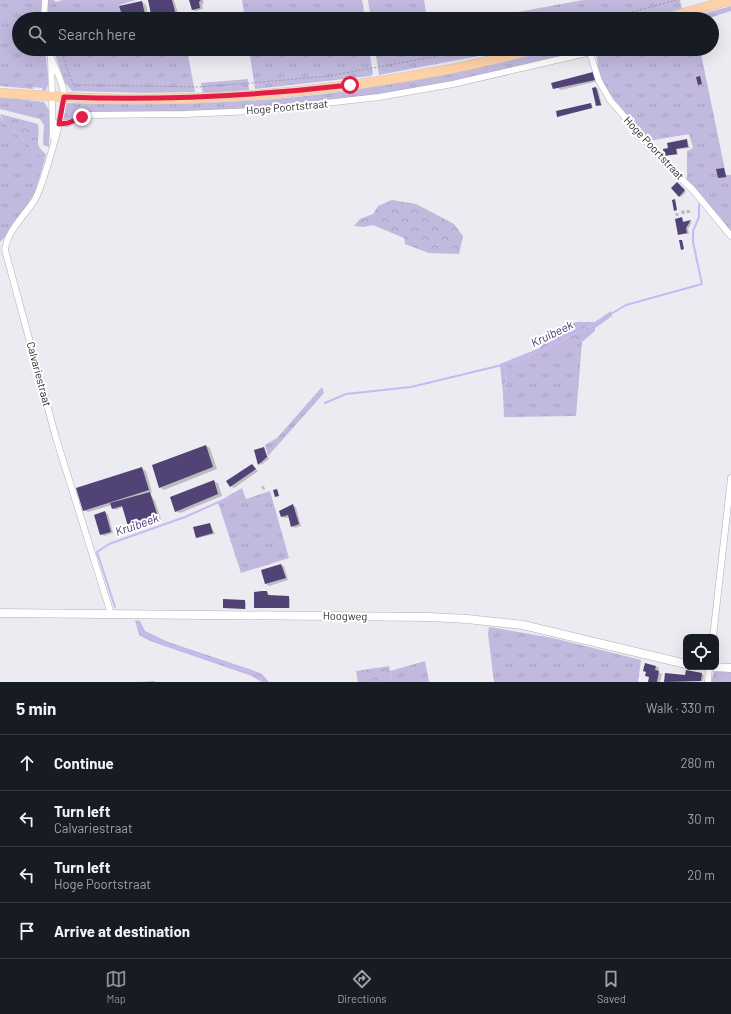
<!DOCTYPE html>
<meta charset="utf-8">
<style>
body{margin:0;font-family:Barlow,sans-serif;background:#20242c;color:#f1f3f6}
.controls{position:absolute;right:12px;bottom:12px;display:grid;overflow:hidden;border-radius:8px;box-shadow:0 4px 16px #0002}
.controls button{width:36px;height:36px;display:grid;place-items:center;padding:0;border:0;border-bottom:1px solid #363941;background:#171b24;color:#f1f3f6;font:20px sans-serif}
.stop{position:absolute;width:12px;height:12px;margin:-9px;border:3px solid #e11d48;border-radius:50%;background:#fff}
.stop.end{background:#e11d48;border-color:#fff;box-shadow:0 1px 4px #0008}
.list{margin:0;padding:0;list-style:none}
h2{display:flex;justify-content:space-between;align-items:center;height:52px;margin:0;padding:0 16px;font-size:17px}
h2 small{font-size:13px;font-weight:400;color:#9ea1a6}
.list li{display:grid;grid-template-columns:26px 1fr auto;gap:12px;align-items:center;box-sizing:border-box;height:56px;padding:0 16px;border-top:1px solid #363941}
.list b{display:block;font-size:15px;white-space:nowrap}
.list p{margin:0;font-size:13px;white-space:nowrap;color:#9ea1a6}
.list em{font-size:13px;font-style:normal;color:#9ea1a6}
.icon{flex:none;width:22px;height:22px;fill:none;stroke:currentColor;stroke-width:2;stroke-linecap:round;stroke-linejoin:round}
.map{position:relative;flex:none;width:731px;height:682px;overflow:hidden}
.search{position:absolute;background:#171b24;box-shadow:0 4px 16px #0002;left:12px;right:12px;top:12px;height:44px;display:flex;align-items:center;gap:10px;box-sizing:border-box;padding:0 14px;border-radius:22px;color:#9ea1a6;font-size:15px}
.sheet{height:276px;background:#171b24}
nav{display:flex;justify-content:space-around;align-items:center;box-sizing:border-box;height:56px;border-top:1px solid #363941;background:#171b24;font-size:11px;color:#9ea1a6}
nav a{display:grid;justify-items:center;gap:2px}
nav .on{color:#8c9099}
.map>svg:first-child{display:block}
.grass{fill:url(#grass-tufts)}
.forest{fill:url(#forest-crowns)}
.shadow{fill:#0003}
.lines{fill:none;stroke-linecap:round;stroke-linejoin:round}
.stream{stroke:#c7b9f3;stroke-width:2}
.building{fill:#514375}
.street-casing{stroke:#b0afb4;stroke-width:7}
.secondary-casing{stroke:#b0afb4;stroke-width:9}
.primary-casing{stroke:#c8c8c8;stroke-width:10}
.path{stroke:#99999d;stroke-width:1;stroke-dasharray:2 2;stroke-linecap:butt}
.street{stroke:#fff;stroke-width:6}
.secondary{stroke:#fff;stroke-width:8}
.primary{stroke:#ffd1a7;stroke-width:9}
.route{stroke:#e11d48;stroke-width:5}
.labels{text-anchor:middle;stroke-width:4;stroke-linejoin:round;paint-order:stroke}
.street-label{font-size:11px;fill:#2b2b2d;stroke:#fff}
.water-label{font-size:12px;font-style:italic;fill:#4a3579;stroke:#fff}
</style>
<div class="map">
<svg width="731" height="682" viewBox="0 0 731 682">
<defs>
<pattern id="grass-tufts" width="24" height="20" patternUnits="userSpaceOnUse"><rect width="24" height="20" fill="#c1b9de"/><path d="M3 7l-1-3M5 7V3M7 7l1-3M15 17l-1-3M17 17v-4M19 17l1-3" fill="none" stroke="#a69fbf"/></pattern>
<pattern id="forest-crowns" width="20" height="18" patternUnits="userSpaceOnUse"><rect width="20" height="18" fill="#c1b9de"/><path d="M2 6a3 3 0 1 1 6 0M12 15a3 3 0 1 1 6 0" fill="none" stroke="#a69fbf"/></pattern>
</defs>
<rect width="100%" height="100%" fill="#ecebf1"/>
<path class="grass" d="M0,0H42V19H19V49H45L49,83L46,90L43,91L42,88L33,87V89L0,86Z
M47,0H54L56,2L62,0H136L119,5L122,19H47Z
M242,0H362L365,19H245Z
M368,0H424L427,19H371Z
M583,0H680L682,9L641,19H479Z
M731,6V11L706,19H684Z
M53,49H187L195,92L143,93L72,91L65,83Z
M249,49H369L373,74L371,76L255,89Z
M375,49H515L379,75Z
M559,49H592L436,85L378,95L241,109L129,113L66,121L62,117L64,108L68,103C158,106 249,104 339,92C413,82 486,66 559,49Z
M620,49H700L726,175H731V233L721,218L687,182V151L693,148L689,134L648,141L607,92L598,74L597,55Z
M248,79L249,90L203,93L201,83Z
M0,97L44,102L49,110V147L43,145L44,125L40,119L0,109Z
M0,116L5,124L45,159L34,195L6,236L0,242Z
M579,338L582,342L576,416L504,417L503,394L506,393L505,367Z
M322,387L324,393L268,456L265,445L277,438Z
M242,488L246,499L270,491L289,558L241,573L218,502Z
M135,620L140,621L145,631L168,642L252,670L262,674L269,682H262L252,676L150,641L139,635Z
M489,627L553,638L641,660L638,682H494L488,634Z
M425,661L429,682H392L390,671Z
M714,672H731V682H711Z"/>
<path class="forest" d="M0,114L38,124C41,138 32,144 46,154L45,159L5,124Z
M392,200L416,204L454,224L463,236L459,254L429,253L405,244L404,238L373,225L364,227L354,226L360,219L373,214L378,206Z
M611,311L612,316L595,328V331L582,342L579,339L505,367L506,393L503,394L500,364L540,348L544,338L561,326L577,322H595Z
M389,666L392,682H358L356,671Z"/>
<path class="shadow" d="M149,0H174L180,19H153Z
M190,0H203L204,3L202,4L203,9L195,11L192,9Z
M142,2L146,5L149,19H124Z
M593,73L596,75L598,81L561,90L558,88Z
M596,88L598,89L602,106H597Z
M591,104L593,108L558,116Z
M687,141L690,148L677,149L678,155H665L669,149Z
M724,169L727,177L721,178L719,177Z
M679,184L686,192L681,197L679,196Z
M684,210L685,214H682L681,211Z
M686,210H690V213H687Z
M675,213H678L679,216H676Z
M682,218L684,223L692,222L688,229L689,234H679Z
M206,446L210,448L217,469L164,490L159,487Z
M264,448L269,459L261,465L256,451Z
M252,465L258,471L234,488L231,486Z
M142,469L146,471L152,492L149,493L155,501L161,519L133,528L129,526L123,507L115,510L112,505L88,512L84,510Z
M213,481L218,483L222,496L180,513L176,511Z
M264,486L265,489L263,490L261,487Z
M293,506L296,507L301,526L295,528L292,526L290,517L285,518L282,517Z
M105,512L108,514L113,533L104,536L101,534Z
M210,524L215,534L197,538L194,528Z
M281,565L284,566L288,580L269,586L266,584L262,570Z
M267,592L270,596L290,598V608H256Z
M244,601L246,602V609L224,607Z
M656,666L659,668L658,672L662,674L660,682H649Z
M687,672L704,675L703,681L665,682L686,677Z
M153,681L156,682H140Z"/>
<g class="lines">
<path class="stream" d="M325,403L346,394L411,387L498,366L534,354L594,324L626,305L702,284L693,242V231L699,217V204
M115,607L97,552L109,544L185,517L237,494
M138,623L142,633L160,642L256,674L265,682"/>
</g>
<path class="building" d="M148,0H172L177,19H152Z
M189,0H201L199,2L200,8L192,10Z
M142,1L146,19H123L119,6Z
M593,72L595,80L553,89L551,83Z
M700,76L702,84L698,85L696,77Z
M596,87L601,105L596,106L592,88Z
M591,103L592,108L557,117L556,111Z
M687,139L688,147L676,149L677,154L664,156L663,149L668,148L667,143Z
M724,168L726,177L718,178L716,169Z
M677,182L685,190L679,197L671,188Z
M675,199L677,210L674,211L672,200Z
M682,217L683,222L691,220L686,228L687,233L678,235L675,219Z
M679,240H682L684,249L681,250Z
M206,445L213,467L159,488L152,465Z
M264,447L267,457L258,465L254,450Z
M252,464L256,469L230,487L226,481Z
M142,467L149,490L83,511L76,488Z
M214,480L218,494L175,512L170,497Z
M277,489L279,496L275,497L273,490Z
M150,492L158,517L128,526L122,506L112,509L110,503Z
M293,504L299,524L291,527L288,515L281,517L279,511Z
M105,511L111,532L100,535L94,515Z
M210,523L213,533L196,538L193,527Z
M281,564L286,578L265,584L261,570Z
M262,591H267L268,595L289,596V608H254V592Z
M223,599L245,600V609L223,608Z
M645,663L656,666L655,670L659,671L657,682H648L649,677L645,676L646,672L643,671Z
M686,670L702,673L701,681L664,682L665,673L685,675Z"/>
<g class="lines">
<g class="street-casing">
<path id="street" d="M44,19L45,0
M49,49L51,58L53,137
M590,53L599,81L610,100L661,159L693,190L731,236
M51,58C56,70 63,82 64,95C65,109 42,189 34,201C24,216 7,231 5,250L56,438L111,614
M53,124L68,123L88,115L185,114L255,111L379,97L453,84L604,49
M713,637L731,478
M708,682L709,667"/>
</g>
<g class="secondary-casing">
<path id="secondary" d="M0,613L429,617L467,619L523,625L686,664
M713,667L731,668"/>
</g>
<g class="primary-casing">
<path id="primary" d="M663,19L730,0
M0,93C48,96 96,100 145,99C247,99 351,88 451,69C480,63 508,56 537,49"/>
</g>
<path class="path" d="M605,19L677,0
M60,49L73,84L78,85L198,87L251,83L329,76L476,49"/>
<use href="#street" class="street"/>
<use href="#secondary" class="secondary"/>
<use href="#primary" class="primary"/>
</g>
<g class="lines">
<path class="route" d="M82,117L68,123L59,124L64,97C160,101 254,96 350,85"/>
</g>
<g class="labels">
<g class="street-label">
<text transform="translate(287 107) rotate(-5)" y="4">Hoge Poortstraat</text>
<text transform="translate(654 148) rotate(47)" y="4">Hoge Poortstraat</text>
<text transform="translate(39 374) rotate(75)" y="4">Calvariestraat</text>
<text transform="translate(345 616) rotate(1)" y="4">Hoogweg</text>
</g>
<g class="water-label">
<text transform="translate(552 334) rotate(-26)" y="4">Kruibeek</text>
<text transform="translate(137 525) rotate(-19)" y="4">Kruibeek</text>
</g>
</g>
</svg>
<div class="controls">
<button><svg class="icon" aria-label="locate" viewBox="0 0 24 24"><circle cx="12" cy="12" r="6"/><path d="M12 2v4M12 18v4M2 12h4M18 12h4"/></svg></button>
</div>
<div class="stop" style="left:350px;top:85px"></div>
<div class="stop end" style="left:82px;top:117px"></div>
<div class="search"><svg class="icon" aria-label="search" viewBox="0 0 24 24"><circle cx="10" cy="10" r="6"/><path d="M15 15l6 6"/></svg>Search here</div>
</div>
<section class="sheet">
<h2>5 min<small>Walk · 330 m</small></h2>
<ul class="list">
<li><svg class="icon" aria-label="ahead" viewBox="0 0 24 24"><path d="M12 20V5M6 11l6-6 6 6"/></svg><div><b>Continue</b></div><em>280 m</em></li>
<li><svg class="icon" aria-label="left" viewBox="0 0 24 24"><path d="M17 20v-9H6M10 6l-5 5 5 5"/></svg><div><b>Turn left</b><p>Calvariestraat</p></div><em>30 m</em></li>
<li><svg class="icon" aria-label="left" viewBox="0 0 24 24"><path d="M17 20v-9H6M10 6l-5 5 5 5"/></svg><div><b>Turn left</b><p>Hoge Poortstraat</p></div><em>20 m</em></li>
<li><svg class="icon" aria-label="arrive" viewBox="0 0 24 24"><path d="M6 21V4h12l-3 4 3 4H6"/></svg><div><b>Arrive at destination</b></div></li>
</ul>
</section>
<nav>
<a class="on"><svg class="icon" aria-label="map" viewBox="0 0 24 24"><path d="M3 6l6-2 6 2 6-2v14l-6 2-6-2-6 2zM9 4v14M15 6v14"/></svg>Map</a>
<a><svg class="icon" aria-label="directions" viewBox="0 0 24 24"><path d="M12 3l9 9-9 9-9-9zM9 14v-3h6M13 9l2 2-2 2"/></svg>Directions</a>
<a><svg class="icon" aria-label="saved" viewBox="0 0 24 24"><path d="M7 4h10v16l-5-4-5 4z"/></svg>Saved</a>
</nav>
